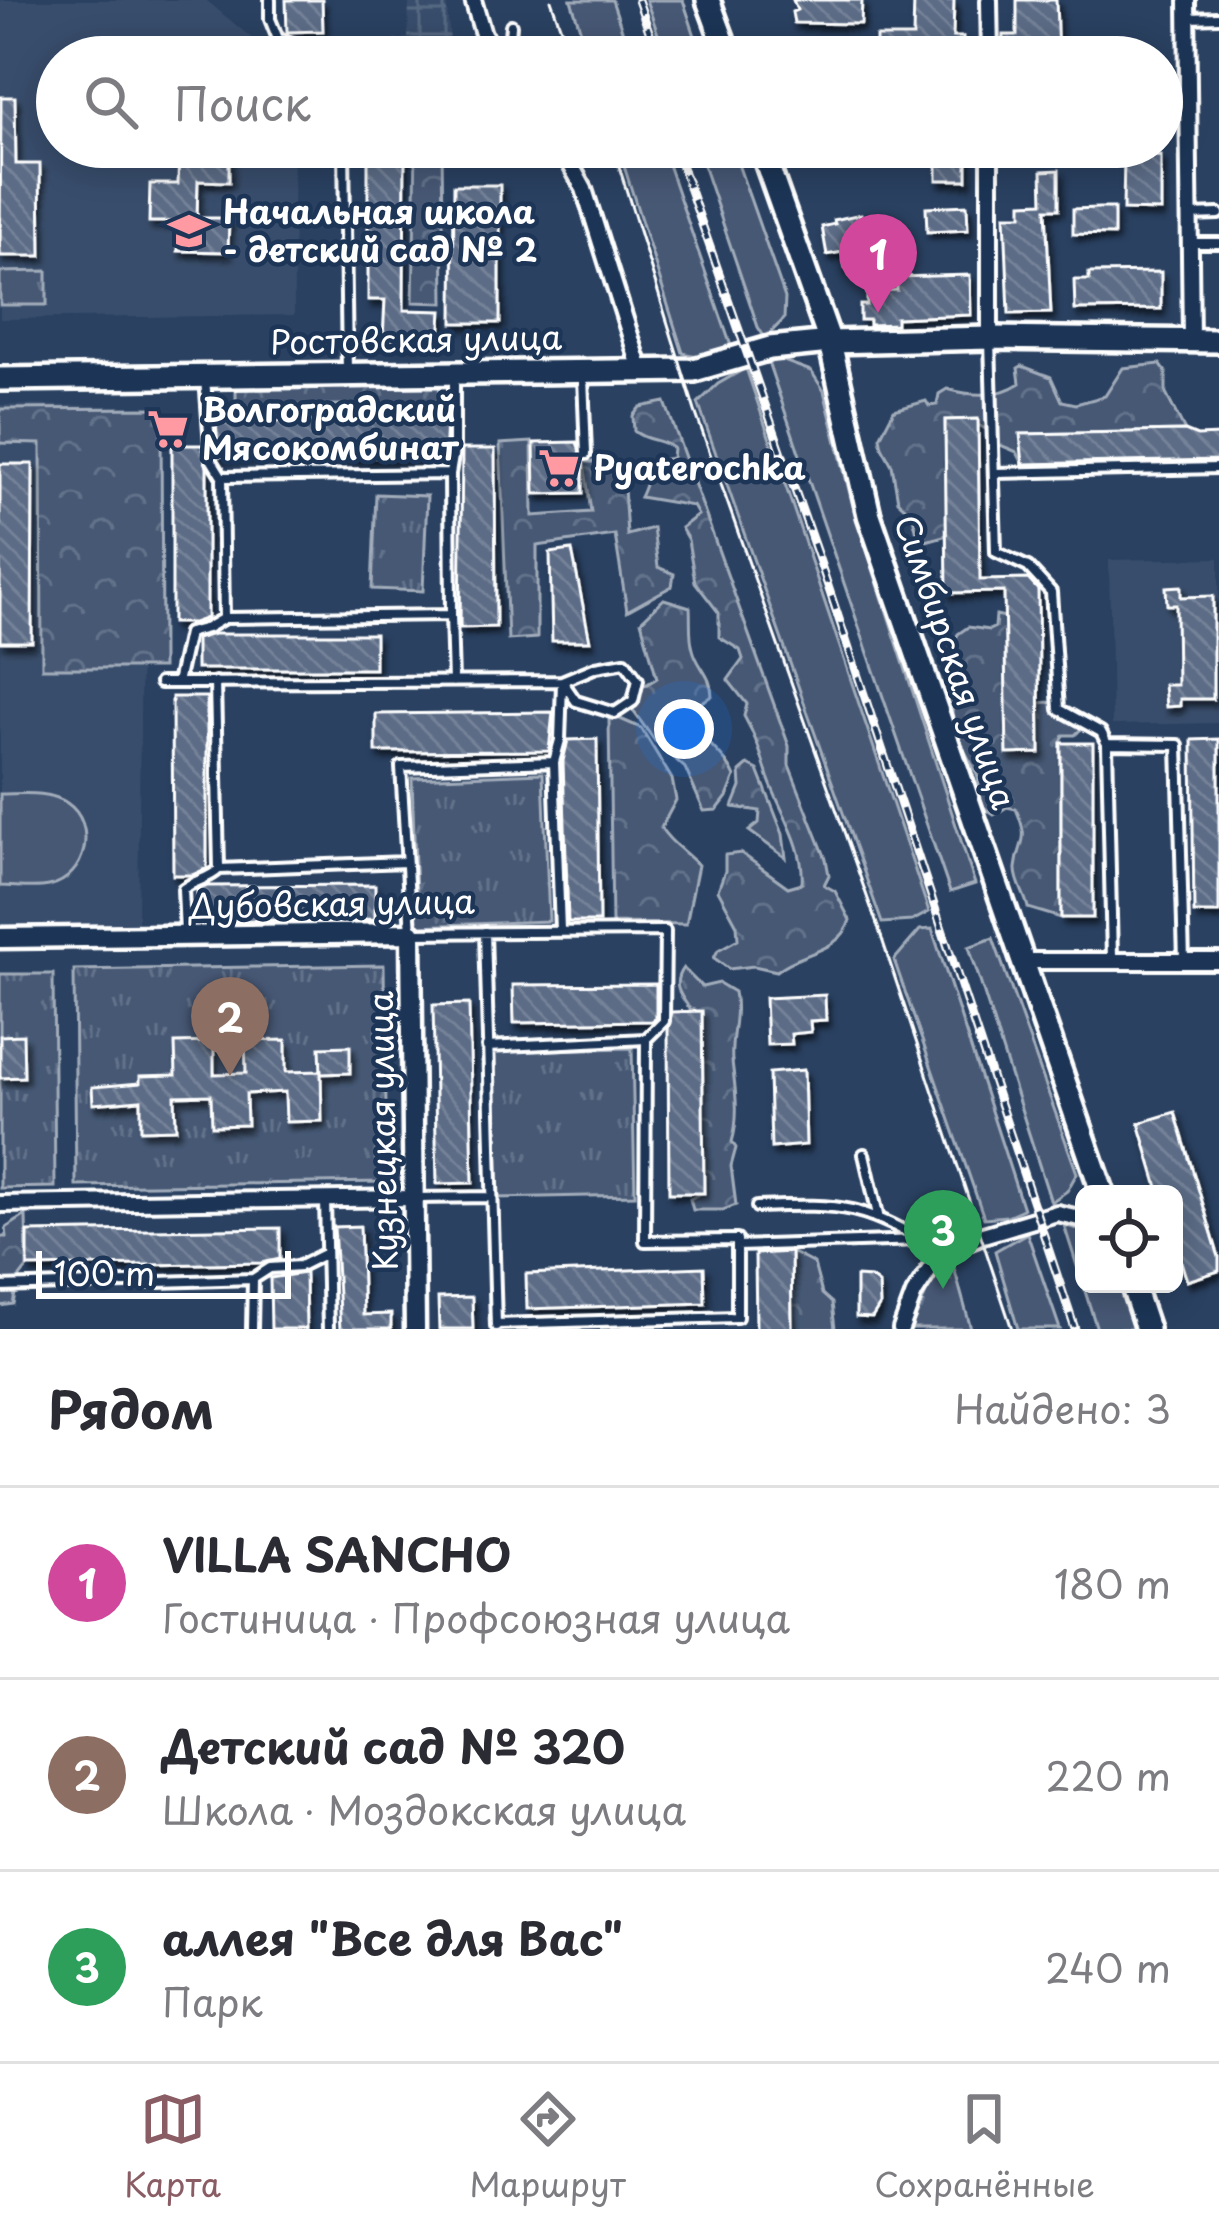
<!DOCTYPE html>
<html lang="ru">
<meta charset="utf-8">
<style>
body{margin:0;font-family:"Playpen Sans",sans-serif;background:#f2f2f3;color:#2b2b33}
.controls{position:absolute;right:36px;bottom:36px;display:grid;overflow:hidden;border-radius:18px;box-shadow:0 6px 30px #0003}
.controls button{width:108px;height:108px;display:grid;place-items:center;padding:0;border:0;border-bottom:3px solid #e1e1e2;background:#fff;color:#2b2b33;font:60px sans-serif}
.scale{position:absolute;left:36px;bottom:30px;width:255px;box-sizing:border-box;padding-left:12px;border:6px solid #fff;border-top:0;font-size:33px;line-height:42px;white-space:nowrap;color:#fff;-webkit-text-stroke:9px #1d3557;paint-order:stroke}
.you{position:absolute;left:684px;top:729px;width:42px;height:42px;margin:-30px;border:9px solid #fff;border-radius:50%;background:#1a73e8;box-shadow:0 0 0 18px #1a73e833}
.badge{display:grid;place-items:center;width:78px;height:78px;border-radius:50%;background:#8a5d65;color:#fff;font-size:39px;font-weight:700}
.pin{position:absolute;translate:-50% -99px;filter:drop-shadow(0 3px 6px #0008)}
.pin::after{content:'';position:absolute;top:63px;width:42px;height:36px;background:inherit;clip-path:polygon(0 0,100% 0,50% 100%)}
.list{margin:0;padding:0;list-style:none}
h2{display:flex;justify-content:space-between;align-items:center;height:156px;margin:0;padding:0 48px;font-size:51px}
h2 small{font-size:39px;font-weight:400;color:#7c7c81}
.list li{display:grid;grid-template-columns:78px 1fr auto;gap:36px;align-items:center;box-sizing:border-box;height:192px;padding:0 48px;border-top:3px solid #e1e1e2}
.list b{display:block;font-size:45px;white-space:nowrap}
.list p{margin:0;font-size:39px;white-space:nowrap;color:#7c7c81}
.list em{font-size:39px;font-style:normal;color:#7c7c81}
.icon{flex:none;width:66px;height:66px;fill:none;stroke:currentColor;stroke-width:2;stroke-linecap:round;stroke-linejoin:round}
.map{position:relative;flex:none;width:1219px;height:1329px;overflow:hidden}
.search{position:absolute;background:#fff;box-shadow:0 6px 30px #0003;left:36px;right:36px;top:36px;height:132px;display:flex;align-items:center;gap:30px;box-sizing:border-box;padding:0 42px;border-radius:66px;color:#7c7c81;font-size:45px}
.sheet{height:732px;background:#fff}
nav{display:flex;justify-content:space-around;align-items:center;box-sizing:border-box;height:168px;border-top:3px solid #e1e1e2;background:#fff;font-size:33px;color:#7c7c81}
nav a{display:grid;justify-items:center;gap:6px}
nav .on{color:#8a5d65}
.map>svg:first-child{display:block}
.built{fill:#394e6c}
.industrial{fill:url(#industrial-grid)}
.grass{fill:#465975;stroke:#a2acba;stroke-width:3}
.forest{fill:url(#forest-crowns);stroke:#a2acba;stroke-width:3}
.park{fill:url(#park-tufts);stroke:#a2acba;stroke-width:3}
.building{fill:url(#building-back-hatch);stroke:#fff;stroke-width:3;filter:url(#shadow)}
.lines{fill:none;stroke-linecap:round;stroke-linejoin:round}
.service-casing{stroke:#fff;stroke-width:16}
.minor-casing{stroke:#fff;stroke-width:22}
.tertiary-casing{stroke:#fff;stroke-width:27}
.secondary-casing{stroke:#fff;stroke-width:30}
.primary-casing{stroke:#fff;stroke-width:30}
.service{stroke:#1d3557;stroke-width:8}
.minor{stroke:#1d3557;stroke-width:14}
.tertiary{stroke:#1d3557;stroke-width:18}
.secondary{stroke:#1d3557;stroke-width:21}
.primary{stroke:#1d3557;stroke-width:21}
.tram{stroke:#fff;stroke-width:3}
.rail-casing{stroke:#fff;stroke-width:9}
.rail{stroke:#1d3557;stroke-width:4.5;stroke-dasharray:14;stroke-linecap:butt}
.labels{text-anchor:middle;stroke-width:9;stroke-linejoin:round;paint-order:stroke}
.poi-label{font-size:33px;font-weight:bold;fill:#fff;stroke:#1d3557;text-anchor:start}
.street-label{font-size:33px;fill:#fff;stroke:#1d3557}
</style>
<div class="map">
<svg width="1219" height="1329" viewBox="0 0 1219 1329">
<defs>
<pattern id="industrial-grid" width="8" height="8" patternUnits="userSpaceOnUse" patternTransform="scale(3)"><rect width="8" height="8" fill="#394e6c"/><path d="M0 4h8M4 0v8" fill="none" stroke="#576982"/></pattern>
<pattern id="forest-crowns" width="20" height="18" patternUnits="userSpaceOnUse" patternTransform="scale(3)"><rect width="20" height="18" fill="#465975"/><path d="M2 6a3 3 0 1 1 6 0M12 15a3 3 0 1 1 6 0" fill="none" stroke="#62728a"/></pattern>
<pattern id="park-tufts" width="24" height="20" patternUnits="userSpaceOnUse" patternTransform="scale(3)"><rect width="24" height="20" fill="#465975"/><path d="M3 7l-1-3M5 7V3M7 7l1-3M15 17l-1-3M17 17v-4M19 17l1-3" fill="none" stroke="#62728a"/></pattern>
<pattern id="building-back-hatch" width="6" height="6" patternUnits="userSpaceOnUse" patternTransform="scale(3)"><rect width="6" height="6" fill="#5b6c86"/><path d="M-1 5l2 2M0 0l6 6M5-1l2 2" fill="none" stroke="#748298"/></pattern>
<filter id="shadow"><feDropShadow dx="3.5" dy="6" stdDeviation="3" flood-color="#0009"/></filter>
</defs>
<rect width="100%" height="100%" fill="#2a4161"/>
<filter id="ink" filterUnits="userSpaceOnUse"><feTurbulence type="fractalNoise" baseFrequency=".00833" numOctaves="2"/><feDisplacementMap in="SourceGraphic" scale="24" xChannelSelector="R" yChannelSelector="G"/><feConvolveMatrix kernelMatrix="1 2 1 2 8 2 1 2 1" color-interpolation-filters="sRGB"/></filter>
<g filter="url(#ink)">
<path class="built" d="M0,0H206L274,57H57V147H293L294,315L0,319Z
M0,405L143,406L138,928L0,930Z
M1219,558V723L1112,725L1109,560Z"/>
<path class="industrial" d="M409,0H446L450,41H473L477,57H393L394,40L408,38Z"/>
<path class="grass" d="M571,0H612L631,57H589Z
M646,0H683L702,57H666Z
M618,147H662L731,346C715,359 702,358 683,353Z
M697,147H732L785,298L784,319L765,338L758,327Z
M781,360L811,371L824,391L854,510L975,884L950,892L768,362Z
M746,368L929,912L912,921L882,923L698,403L718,384Z
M0,794C21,794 49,790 67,803C98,824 87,878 49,886C34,889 15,886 0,886Z
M932,929L1023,1209L1007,1216L984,1218L894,960L920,930Z
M993,938L1077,1173L1067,1191L1051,1202L969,947Z
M1064,1225L1084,1231V1284H1121L1136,1329H1097Z
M1027,1233L1060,1329H1018L995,1251Z"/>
<path class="forest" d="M416,147H442L444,303L413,302Z
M1160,364L1166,372V394L1185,431L1021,434L1023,464L1017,452L1000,445L997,435L978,425L977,419L945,420L947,535L926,541L917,533L912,513L898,501L892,465L882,447L880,437L894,410L926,401L929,406L937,405L939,394L947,389C972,396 997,398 1020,383L1018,368L1022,366L1051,377L1062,401L1076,404L1105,396L1123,368Z
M439,382L440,403L236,407V386Z
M665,402L789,746V765L826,859L829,875L824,885L835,891L850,920C840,954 800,951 777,971L754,966L729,969L714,958L718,950L738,939L737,925L718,890L725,871V855L741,853L788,887L802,883C805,845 780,812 768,777C761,754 756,737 744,716L747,704L728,680L743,659L740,650L719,637V613L695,582L688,540L681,528L698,515L693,506L640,497C650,478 646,460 672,458L673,448C660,438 647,442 634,431L633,416L640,407Z
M161,408L162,668H42L41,444L0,443V409Z
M532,442L533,516L591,512L584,462H603L624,488L627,535L653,528L658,567L674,574L672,586L627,611L615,535L537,546V638L508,640L500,444Z
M664,599L690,607C691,621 689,636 693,649C697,667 712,675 712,696L695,706C690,738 724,749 735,777L727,797L717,810L704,811L685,768L655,741L628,704L631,694L657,678L641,621Z
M996,615L1005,617L1007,753L1040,752V703C1061,699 1073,709 1084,726L1075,735H1064L1061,743V918L1028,908C1026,896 1015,881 1016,868C1019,839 1031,844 1016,809L1007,807L994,815C989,811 983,808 980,802C977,795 981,784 977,775C969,756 952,734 952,713C953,682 964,682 951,648L958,634L968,627L989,630L995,627Z
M618,718L641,728L672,779L676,800L661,828C671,844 685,851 698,865L686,924L612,923L609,719Z
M748,765L758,770L783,834L786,858L749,831L759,823L760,811L733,807L741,787L740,772Z
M683,968L702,987L719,983L734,992C739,1016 730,1037 732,1061C735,1088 740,1115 732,1142L736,1148L731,1166L736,1205L723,1210H693L690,1199L703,1192L702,1012L690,1009C680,995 671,984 683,968Z
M26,1215L27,1268L20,1277L24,1290L15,1294L13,1304L0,1306V1237H7L6,1228Z
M791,1252L814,1264L822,1294L832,1303L835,1329H792Z"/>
<path class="park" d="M47,271V305H0V272Z
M376,494L427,496L423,591L372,589Z
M543,773L549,921L417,926L412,778Z
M384,965L387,1182L76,1186L74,970Z
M0,974H53L55,1187L0,1188Z
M632,1048L635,1195L494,1198L492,1051Z
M953,1264L971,1329H911L937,1267Z"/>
<path class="building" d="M286,0H322L323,31L287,32Z
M793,0H862L861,24L794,23L792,12L797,10Z
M914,0H954L953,37H963V57H876V37H913Z
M1017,0H1056L1058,57H1002L1003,35H1017Z
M1,97H15L16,164H40L41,256H0Z
M179,147L229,150V182L198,181L197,218H229L228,252L178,251L179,222H149L150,184H178Z
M368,147H405L404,310L442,311L440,339H383L385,300H368Z
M937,150H967V180H937Z
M1161,156V211L1123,210L1124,157Z
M1059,170V209H1046L1051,313L1009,314L1005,215H1022V203L1043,202L1042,171Z
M454,185H500V323H453Z
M967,205L968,230L927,232L926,207Z
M1099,208H1114V235L1073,234V209Z
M861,214L864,229L874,227L881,261L845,268L842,252L827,255L822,227L835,224L834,220Z
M1161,272V309L1075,310L1074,280H1089V273Z
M970,275L971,315L896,318V324L869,325V320H860V305H867V291L897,290L896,277Z
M978,419L980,580L1028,579L1038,590L1040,753L1007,754L1004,592L947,593L945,420Z
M446,420L444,458L219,456L216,422Z
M1185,431L1197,436L1219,435V460L1023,464L1020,434Z
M577,442L583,461V493L535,494L534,443Z
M172,445H202L207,468V618L193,623H172Z
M462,449H495L496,627L460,628Z
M0,464H33L32,642H0Z
M572,550L590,641H552L550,553Z
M1181,586V597L1213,596V699H1180V706L1166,707L1164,685H1177L1176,605H1167L1166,587Z
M213,634H375V669H196V639Z
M172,697H207V868L192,875H173Z
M553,712L549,751L376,752V714Z
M597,739L599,922H568L563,761L568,740Z
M1219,739V913H1194L1192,740Z
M1061,743H1093V918H1061Z
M375,885V919L197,921V890L207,886Z
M656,984V1018L652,1021L514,1023L513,985Z
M825,995L826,1020L810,1021L811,1032L791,1034L792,1044L767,1045L765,998Z
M469,1004L473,1183L437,1184L433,1005Z
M702,1011L704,1193H669L668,1029L672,1012Z
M23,1035L24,1077L0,1078V1036Z
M286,1040V1072L321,1071L322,1121L286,1122L285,1092L246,1094L247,1125L212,1126L211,1095L175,1096L176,1129L141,1130V1100L93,1104L92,1087L140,1083V1076L176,1075L175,1043L214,1042V1074L246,1073L245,1041Z
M350,1046V1073L321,1074L320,1047Z
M804,1070L806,1145L771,1148L769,1073Z
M1175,1112L1219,1257V1271L1187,1281L1174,1239V1194H1160L1139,1123Z
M360,1226L363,1315L391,1314V1329H340L334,1227Z
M280,1228V1259L262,1263L28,1267V1232Z
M791,1252L792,1329H756L755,1254Z
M704,1267L705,1303L527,1309L526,1274Z
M305,1273L306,1329H271L270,1278Z
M856,1277L871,1278L879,1284L880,1305L872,1318L856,1317Z
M472,1297L473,1329H439L438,1298Z"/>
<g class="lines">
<g class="service-casing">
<path id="service" d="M270,0V19L278,39
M1189,18L1219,17
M497,56L510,37L511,25
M299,57L278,39L345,57
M344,147L347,373
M1190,215L1219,214
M1192,243H1219
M990,340L996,552L1028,567L1051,592L1059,709L1101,732L1107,744L1112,958
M583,377L586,454
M205,378L211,459L222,477
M995,473L1219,468
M450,474L222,477L224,618L451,615L450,474L454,450V379
M451,615L453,682
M215,682L219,869
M160,683L562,681L596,667L625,662L638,680L633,701L615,713L576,701L562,681
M177,683L188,633L207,628L224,618
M1107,744L1178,745L1184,961
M554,762L401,767L411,933L665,931L664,1021L646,1039
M560,931L554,762L560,740L562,683
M485,932L496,1326
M185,933L183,889C196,879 208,880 219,869L406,862
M487,1047L646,1039L645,1241L737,1240V1317L496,1324
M864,1154L878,1215
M415,1198L492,1197
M325,1200L328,1329
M757,1207C847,1203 864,1205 941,1252
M737,1246L921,1240
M0,1287L253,1279
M252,1329L253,1279L270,1268L300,1266L326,1253"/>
</g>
<g class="minor-casing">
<path id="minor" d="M473,0L483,34L499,57
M989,0L990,57
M1187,0L1191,341
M561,147L584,189L641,370
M990,147V338
M1024,961H1219
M0,1204L414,1198
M901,1329L914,1294L941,1252L983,1235L1057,1213L1084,1219"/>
</g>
<g class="tertiary-casing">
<path id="tertiary" d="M0,938L411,933L415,1329"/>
</g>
<g class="secondary-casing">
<path id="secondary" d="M708,0L729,57
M761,147L830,342L869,515L1103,1194
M1132,1284L1147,1329"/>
</g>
<g class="primary-casing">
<path id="primary" d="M0,379L694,370L770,348L830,342L990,338L1219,341"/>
</g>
<use href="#service" class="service"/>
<use href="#minor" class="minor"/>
<use href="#tertiary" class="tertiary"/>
<use href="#secondary" class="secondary"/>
<use href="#primary" class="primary"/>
<path class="tram" d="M551,0L571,57
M613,147L695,411L880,933L1012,1329"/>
<g class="rail-casing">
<path id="rail" d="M638,0L658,57
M675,147L820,562L1075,1329"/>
</g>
<use href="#rail" class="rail"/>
</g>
</g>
<defs>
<g id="school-bare" transform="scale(3.24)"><path d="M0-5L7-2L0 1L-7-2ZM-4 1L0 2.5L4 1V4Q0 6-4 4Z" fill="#ff9aa2" stroke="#1d3557" stroke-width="2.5" paint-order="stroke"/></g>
<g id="supermarket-bare" transform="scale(3.24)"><path d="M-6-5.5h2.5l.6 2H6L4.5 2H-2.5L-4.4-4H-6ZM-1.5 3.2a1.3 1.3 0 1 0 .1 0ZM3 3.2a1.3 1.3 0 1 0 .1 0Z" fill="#ff9aa2" stroke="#1d3557" stroke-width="2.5" paint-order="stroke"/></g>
</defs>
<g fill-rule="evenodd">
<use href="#school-bare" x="189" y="231"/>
<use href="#supermarket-bare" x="168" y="429"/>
<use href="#supermarket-bare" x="559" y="468"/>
</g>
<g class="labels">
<g class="poi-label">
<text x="223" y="224">Начальная школа<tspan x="223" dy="38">- детский сад № 2</tspan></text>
<text x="202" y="422">Волгоградский<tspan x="202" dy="38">Мясокомбинат</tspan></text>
<text x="593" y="480">Pyaterochka</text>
</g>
<g class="street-label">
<text transform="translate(416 340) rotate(-1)" y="12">Ростовская улица</text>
<text transform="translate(955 662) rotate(71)" y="12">Симбирская улица</text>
<text transform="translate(332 904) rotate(-1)" y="12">Дубовская улица</text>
<text transform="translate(383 1131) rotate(-91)" y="12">Кузнецкая улица</text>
</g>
</g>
</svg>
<div class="controls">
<button><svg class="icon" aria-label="locate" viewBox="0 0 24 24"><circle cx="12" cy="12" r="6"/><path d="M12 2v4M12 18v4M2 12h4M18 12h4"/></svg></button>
</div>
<div class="scale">100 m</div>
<div class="you"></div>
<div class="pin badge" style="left:878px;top:313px;background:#d1479c">1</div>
<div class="pin badge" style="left:230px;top:1076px;background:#8d6e63">2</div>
<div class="pin badge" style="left:943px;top:1289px;background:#2e9e5b">3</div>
<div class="search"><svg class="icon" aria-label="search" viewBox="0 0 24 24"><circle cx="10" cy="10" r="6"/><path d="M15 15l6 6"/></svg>Поиск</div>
</div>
<section class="sheet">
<h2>Рядом<small>Найдено: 3</small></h2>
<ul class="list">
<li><span class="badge" style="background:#d1479c">1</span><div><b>VILLA SANCHO</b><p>Гостиница · Профсоюзная улица</p></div><em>180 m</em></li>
<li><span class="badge" style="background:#8d6e63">2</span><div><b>Детский сад № 320</b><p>Школа · Моздокская улица</p></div><em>220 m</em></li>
<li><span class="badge" style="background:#2e9e5b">3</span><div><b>аллея &quot;Все для Вас&quot;</b><p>Парк</p></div><em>240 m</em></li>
</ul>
</section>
<nav>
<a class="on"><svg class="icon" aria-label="map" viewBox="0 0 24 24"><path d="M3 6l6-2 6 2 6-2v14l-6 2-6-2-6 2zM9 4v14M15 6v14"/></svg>Карта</a>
<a><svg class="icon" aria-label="directions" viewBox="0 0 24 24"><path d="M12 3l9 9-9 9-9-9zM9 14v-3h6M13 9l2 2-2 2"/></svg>Маршрут</a>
<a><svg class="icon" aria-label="saved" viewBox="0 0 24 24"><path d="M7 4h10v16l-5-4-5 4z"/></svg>Сохранённые</a>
</nav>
